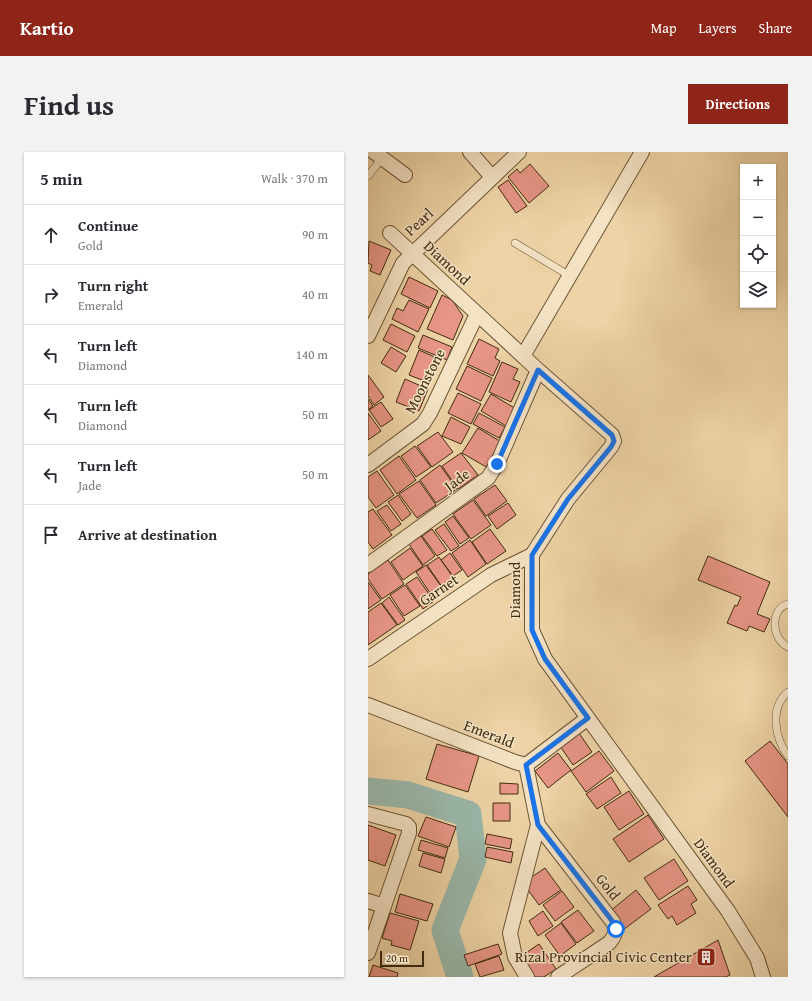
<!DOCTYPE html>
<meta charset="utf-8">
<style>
body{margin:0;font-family:"Gentium Book Plus",serif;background:#f2f2f3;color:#2b2b33}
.controls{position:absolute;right:12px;top:12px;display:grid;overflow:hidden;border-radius:0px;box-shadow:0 1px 3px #0004}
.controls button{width:36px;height:36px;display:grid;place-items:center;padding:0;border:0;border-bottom:1px solid #e1e1e2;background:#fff;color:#2b2b33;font:20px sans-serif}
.scale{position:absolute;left:12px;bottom:10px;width:44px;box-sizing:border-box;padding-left:4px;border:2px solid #422c10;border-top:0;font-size:11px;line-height:14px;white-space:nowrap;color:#422c10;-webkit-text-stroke:3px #f3e2c4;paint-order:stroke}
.stop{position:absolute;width:12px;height:12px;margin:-9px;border:3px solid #1a73e8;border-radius:50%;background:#fff}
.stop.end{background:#1a73e8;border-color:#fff;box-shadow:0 1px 4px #0008}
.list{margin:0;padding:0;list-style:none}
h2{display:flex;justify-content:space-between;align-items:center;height:52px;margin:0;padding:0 16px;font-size:17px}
h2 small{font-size:13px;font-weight:400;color:#7c7c81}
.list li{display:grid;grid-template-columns:26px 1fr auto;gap:12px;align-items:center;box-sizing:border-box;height:60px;padding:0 16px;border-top:1px solid #e1e1e2}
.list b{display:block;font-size:15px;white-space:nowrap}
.list p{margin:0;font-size:13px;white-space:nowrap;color:#7c7c81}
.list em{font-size:13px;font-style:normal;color:#7c7c81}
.icon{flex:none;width:22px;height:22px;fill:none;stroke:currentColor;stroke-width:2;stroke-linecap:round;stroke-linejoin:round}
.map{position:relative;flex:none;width:420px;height:825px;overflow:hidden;border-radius:0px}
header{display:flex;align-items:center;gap:24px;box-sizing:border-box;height:56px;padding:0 20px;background:#8f2418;color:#fff}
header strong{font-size:19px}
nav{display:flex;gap:22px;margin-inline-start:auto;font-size:14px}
.intro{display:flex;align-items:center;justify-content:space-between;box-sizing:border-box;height:96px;padding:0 24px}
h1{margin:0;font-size:28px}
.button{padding:10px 18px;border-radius:0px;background:#8f2418;color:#fff;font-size:14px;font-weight:700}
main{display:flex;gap:24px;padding:0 24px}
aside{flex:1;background:#fff;border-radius:0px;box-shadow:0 1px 3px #0004}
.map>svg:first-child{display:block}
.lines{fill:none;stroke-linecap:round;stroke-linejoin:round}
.river{stroke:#99b7a9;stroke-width:27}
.building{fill:#e79586;stroke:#422c10}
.service-casing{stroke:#6d5635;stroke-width:8}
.minor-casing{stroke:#6d5635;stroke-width:16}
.service{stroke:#f3e2c4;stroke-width:7}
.minor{stroke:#f3e2c4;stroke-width:14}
.route{stroke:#1a73e8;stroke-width:5}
.labels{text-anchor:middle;stroke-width:3;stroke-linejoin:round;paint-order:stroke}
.street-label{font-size:15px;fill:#422c10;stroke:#f3e2c4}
.poi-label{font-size:15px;fill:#422c10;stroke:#f3e2c4;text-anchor:end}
</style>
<header>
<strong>Kartio</strong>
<nav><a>Map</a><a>Layers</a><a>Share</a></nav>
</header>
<div class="intro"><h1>Find us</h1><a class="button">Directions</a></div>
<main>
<aside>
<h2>5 min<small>Walk · 370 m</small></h2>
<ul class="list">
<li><svg class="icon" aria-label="ahead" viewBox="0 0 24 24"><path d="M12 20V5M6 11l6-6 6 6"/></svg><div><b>Continue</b><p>Gold</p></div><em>90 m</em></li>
<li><svg class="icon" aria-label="right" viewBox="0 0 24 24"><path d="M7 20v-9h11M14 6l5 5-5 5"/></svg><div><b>Turn right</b><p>Emerald</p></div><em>40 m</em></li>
<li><svg class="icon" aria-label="left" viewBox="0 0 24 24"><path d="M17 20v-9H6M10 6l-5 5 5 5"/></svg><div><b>Turn left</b><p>Diamond</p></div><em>140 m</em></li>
<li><svg class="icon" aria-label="left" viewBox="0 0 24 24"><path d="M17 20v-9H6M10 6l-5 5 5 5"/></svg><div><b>Turn left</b><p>Diamond</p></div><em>50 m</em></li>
<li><svg class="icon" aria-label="left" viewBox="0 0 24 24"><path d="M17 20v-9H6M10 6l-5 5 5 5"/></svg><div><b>Turn left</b><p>Jade</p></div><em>50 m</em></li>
<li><svg class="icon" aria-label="arrive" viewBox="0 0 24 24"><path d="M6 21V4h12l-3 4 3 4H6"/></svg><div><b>Arrive at destination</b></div></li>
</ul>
</aside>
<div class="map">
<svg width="420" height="825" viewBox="0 0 420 825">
<rect width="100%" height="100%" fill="#edd3a5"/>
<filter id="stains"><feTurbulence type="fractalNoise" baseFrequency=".005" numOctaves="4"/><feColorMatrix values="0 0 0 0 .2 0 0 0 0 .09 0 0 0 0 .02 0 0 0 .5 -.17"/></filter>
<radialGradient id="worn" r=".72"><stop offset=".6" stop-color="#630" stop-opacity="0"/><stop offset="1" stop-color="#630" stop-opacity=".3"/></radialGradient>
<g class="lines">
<path class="river" d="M0,639L40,643L100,662L105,707L77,778L92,825"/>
</g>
<path class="building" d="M162,12L181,34L161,51L140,25L149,17L152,21Z
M140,28L159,54L148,61L130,35Z
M1,89L23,98L12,123L2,119L4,113L0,111Z
M41,125L70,139L62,156L33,142Z
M74,143L84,148L95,164L85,188L59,177Z
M41,148L61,157L50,180L24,167L29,156L35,159Z
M23,172L47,184L39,200L15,188Z
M55,183L84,195L79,208L50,196Z
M111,187L131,197L127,206L132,209L125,224L99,212Z
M23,195L38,204L28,220L13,211Z
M51,198L69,206L59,230L41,223Z
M134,210L150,217L145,227L152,230L143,250L121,240Z
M99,214L124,226L113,249L88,237Z
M0,223L16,245L6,253L0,244Z
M37,227L60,237L51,259L28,250Z
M90,241L113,252L103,272L80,261Z
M123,242L150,258L140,275L113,259Z
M0,247L5,254L0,258Z
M13,250L25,267L13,275L1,258Z
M0,261L13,279L0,288Z
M111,261L137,275L131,286L105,272Z
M83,265L102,275L93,292L74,284Z
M110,276L135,291L120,316L94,301Z
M70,280L85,300L64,315L49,294Z
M47,294L63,315L48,325L33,304Z
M93,301L110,323L90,337L74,314Z
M31,304L48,328L29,342L12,318Z
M72,313L89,337L68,351L52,328Z
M9,319L26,343L8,356L0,345V325Z
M51,329L68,353L49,366L31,342Z
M127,333L139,349L118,364L106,347Z
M30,343L43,362L34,369L20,350Z
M105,348L123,373L103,387L85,362Z
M140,351L148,363L129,377L120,364Z
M19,353L33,372L23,379L9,359Z
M5,357L24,383L5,397L0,390V360Z
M85,364L101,386L92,392L77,370Z
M76,372L91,394L83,399L67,378Z
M64,377L79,398L69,404L54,384Z
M122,377L138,399L119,412L104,390Z
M53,384L67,404L55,413L41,392Z
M102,388L118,412L100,425L84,401Z
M42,396L55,414L35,428L23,410Z
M82,401L94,418L85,424L73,408Z
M340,404L402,430L389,462L402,467L396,480L381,474L379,479L359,471L367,453L369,454L373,445L330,428Z
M71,405L89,431L77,439L59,413Z
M20,408L36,432L14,447L0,427V422Z
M58,413L75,437L64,444L48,420Z
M49,425L66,449L55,457L38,432Z
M0,430L13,448L0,457Z
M37,433L52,454L36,464L22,443Z
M21,445L37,468L30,473L14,451Z
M13,451L29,473L0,493V460Z
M211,581L224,600L205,613L192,594Z
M402,589L420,612V665L377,609Z
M69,592L111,604L100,640L58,627Z
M231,599L246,619L218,640L203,619Z
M190,601L203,618L180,636L167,619Z
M243,625L253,641L229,657L218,642Z
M132,631L150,632V642H132Z
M261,639L276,662L251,678L236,655Z
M125,651H142V669H125Z
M280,663L296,687L261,710L245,687Z
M58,665L88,675L81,695L50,684Z
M0,673L28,683L17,714L0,708Z
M119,682L144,687L142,697L117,692Z
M53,688L80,696L77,706L50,698Z
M119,695L145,700L143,711L117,705Z
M55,701L77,707L73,721L51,714Z
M306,707L320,729L291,748L276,726Z
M177,716L193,738L171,753L155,731Z
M320,734L329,748L323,752L328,761L309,773L304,764L300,767L290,753Z
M268,738L283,757L255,778L241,760Z
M194,739L206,755L187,769L175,753Z
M32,742L65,752L59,769L27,760Z
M210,758L226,779L209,791L193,770Z
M175,759L185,774L170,784L161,769Z
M22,761L51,769L42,798L23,793L24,789L14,786Z
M193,771L208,792L192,804L177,783Z
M350,788L362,823L358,825H286Z
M130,792L134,802L100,814L96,803Z
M171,792L188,817L176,825H165L152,805Z
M131,804L136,818L112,825L107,812Z
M5,813L30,821L29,825H1Z"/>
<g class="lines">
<g class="service-casing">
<path id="service" d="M0,24L14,6
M147,91L202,124
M420,452C401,457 404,488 420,495
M420,540C401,556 407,586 420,604"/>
</g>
<g class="minor-casing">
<path id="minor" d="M6,0L37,23
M102,0L124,25
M22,81L170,218L244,283L246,289L243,295L200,347L164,403V478L177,507L360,759L389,806L395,825
M0,184L35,111L151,0
M155,204L274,0
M0,313L55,272L62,261L109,162
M0,413L120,326L129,312L170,218
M0,507L123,423L164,403
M0,553L147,610L158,613L220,566
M158,613L170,673L142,781L147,805L159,825
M0,662L38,672L41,675V681L0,801
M170,673L245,770C249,779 247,784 241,791L190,825
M0,749L16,754"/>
</g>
<use href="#service" class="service"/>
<use href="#minor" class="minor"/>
</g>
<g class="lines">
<path class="route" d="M129,312L170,218L244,283L246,289L243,295L200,347L164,403V478L177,507L220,566L158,613L170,673L245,770L248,777"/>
</g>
<defs>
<g id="building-square" transform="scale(1)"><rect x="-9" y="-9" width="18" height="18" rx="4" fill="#8f2418" stroke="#f3e2c4"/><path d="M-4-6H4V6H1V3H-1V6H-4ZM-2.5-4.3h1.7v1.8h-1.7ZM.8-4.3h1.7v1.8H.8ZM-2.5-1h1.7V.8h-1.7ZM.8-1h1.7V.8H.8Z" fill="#fff"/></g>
</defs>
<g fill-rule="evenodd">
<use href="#building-square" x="338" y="805"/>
</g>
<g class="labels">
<g class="street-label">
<text transform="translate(51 70) rotate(-43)" y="5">Pearl</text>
<text transform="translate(79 111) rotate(43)" y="5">Diamond</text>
<text transform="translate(57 229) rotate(-63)" y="5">Moonstone</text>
<text transform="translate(89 328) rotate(-36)" y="5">Jade</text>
<text transform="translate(71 438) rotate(-34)" y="5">Garnet</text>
<text transform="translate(147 438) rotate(-90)" y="5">Diamond</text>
<text transform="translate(121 582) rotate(21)" y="5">Emerald</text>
<text transform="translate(346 711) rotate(54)" y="5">Diamond</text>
<text transform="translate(240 735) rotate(52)" y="5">Gold</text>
</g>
<g class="poi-label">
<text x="324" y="810">Rizal Provincial Civic Center</text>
</g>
</g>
<rect width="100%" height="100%" filter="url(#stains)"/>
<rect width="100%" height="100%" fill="url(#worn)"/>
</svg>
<div class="controls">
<button>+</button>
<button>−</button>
<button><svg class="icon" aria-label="locate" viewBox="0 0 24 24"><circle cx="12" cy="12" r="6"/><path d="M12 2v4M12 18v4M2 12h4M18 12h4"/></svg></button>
<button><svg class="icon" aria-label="layers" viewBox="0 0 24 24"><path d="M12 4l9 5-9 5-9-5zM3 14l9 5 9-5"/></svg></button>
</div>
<div class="scale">20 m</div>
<div class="stop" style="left:248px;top:777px"></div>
<div class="stop end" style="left:129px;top:312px"></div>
</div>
</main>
